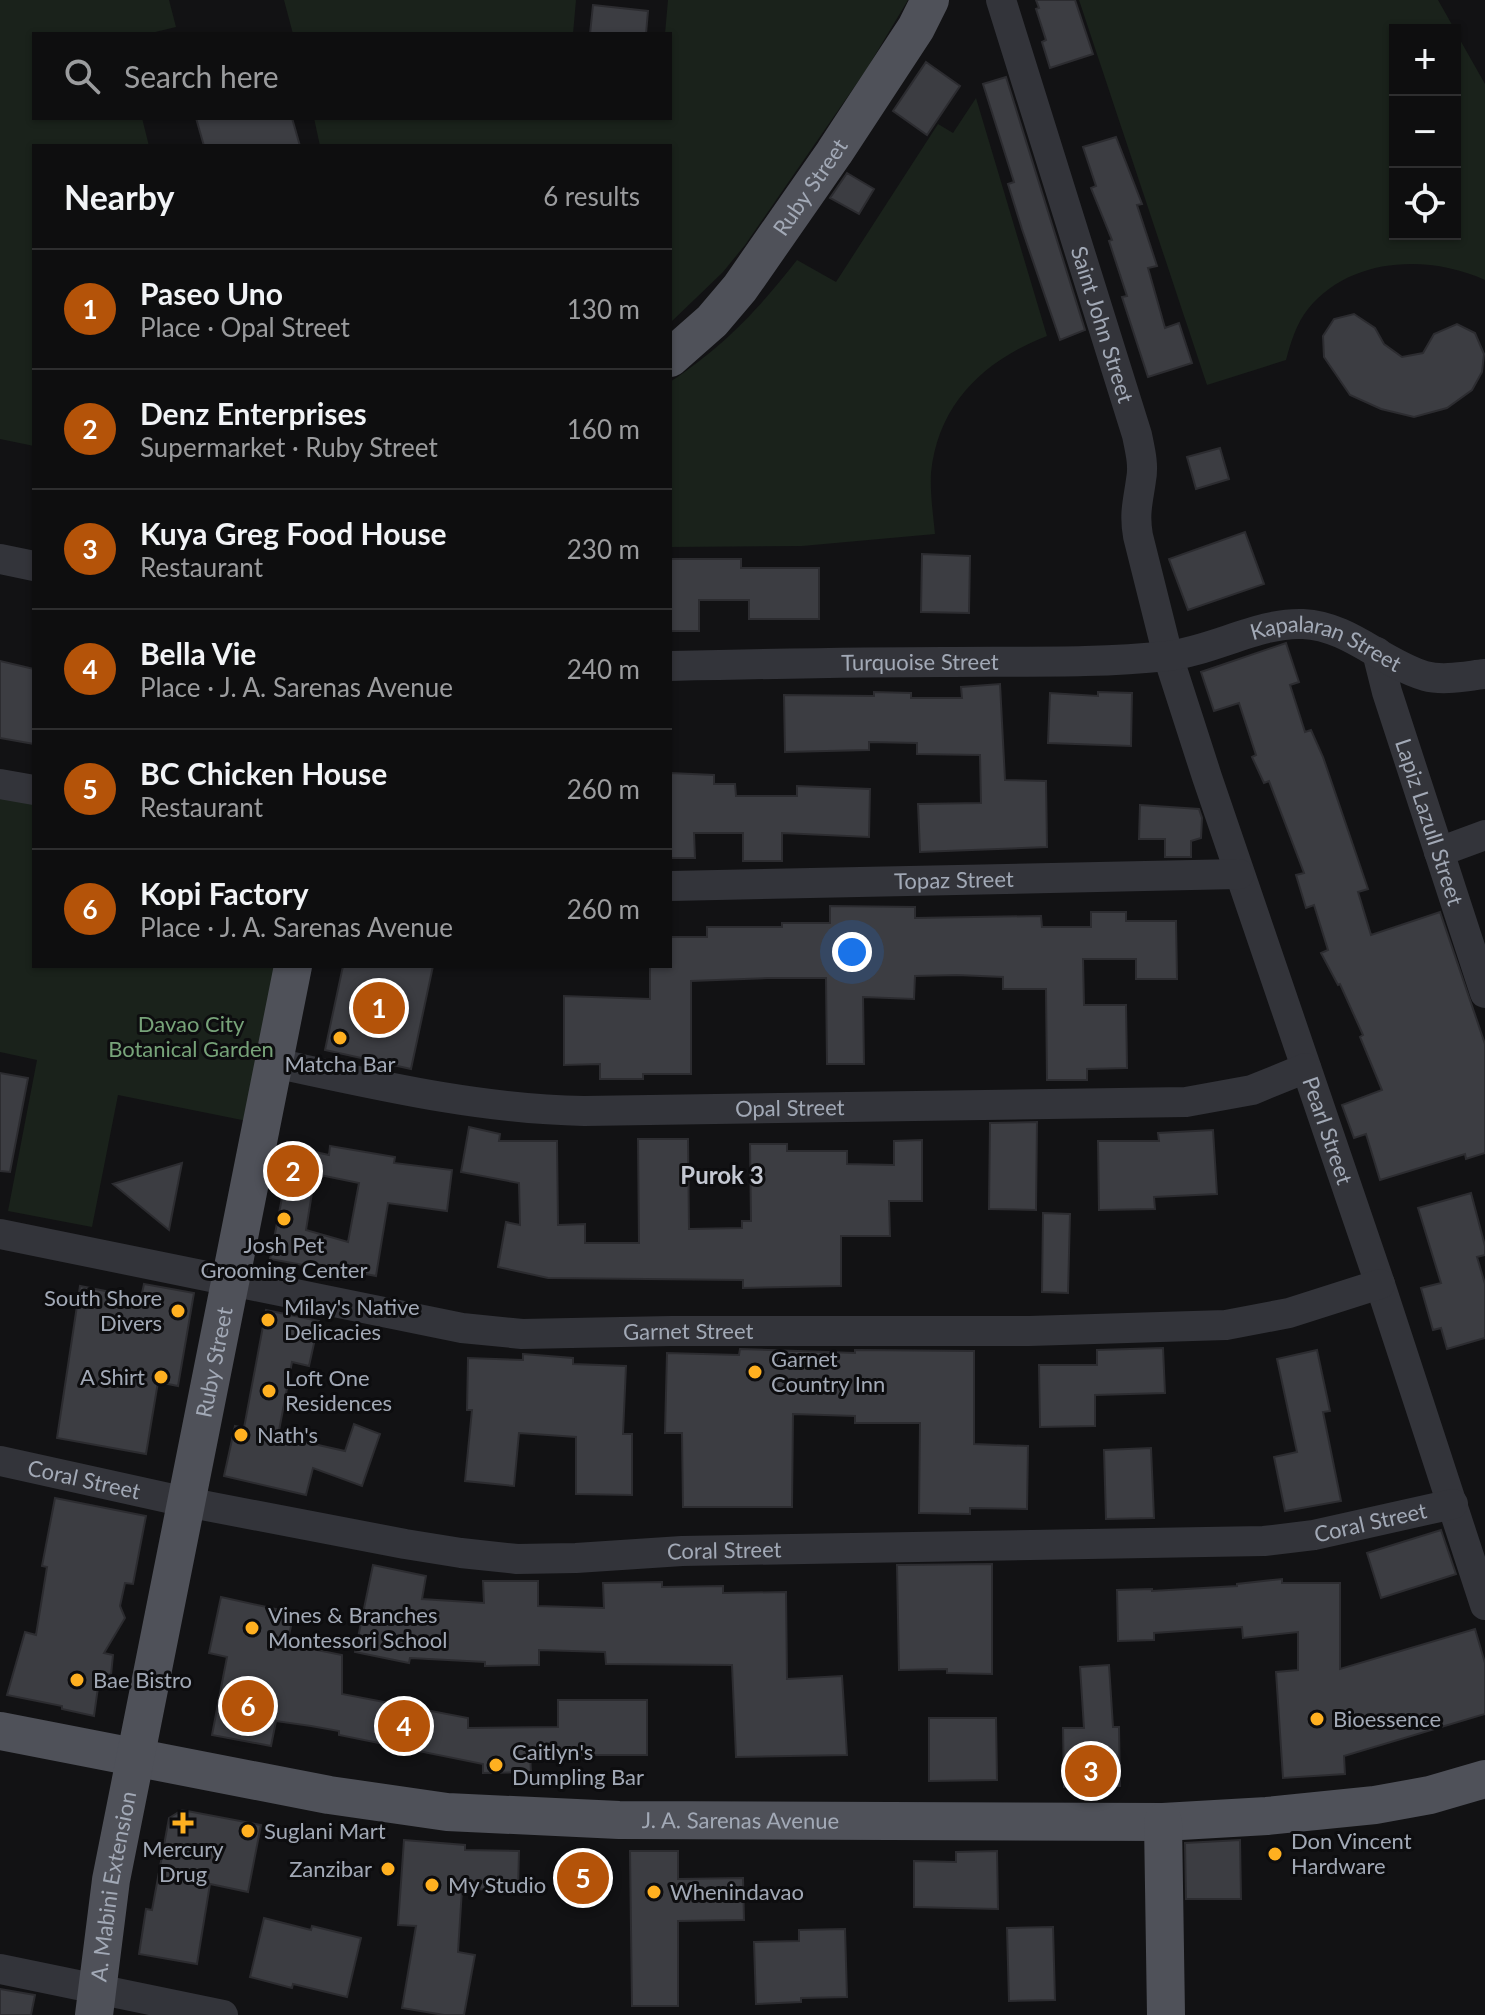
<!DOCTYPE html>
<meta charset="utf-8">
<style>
body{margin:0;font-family:Lato,sans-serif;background:#171718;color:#f1f3f6}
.controls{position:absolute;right:24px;top:24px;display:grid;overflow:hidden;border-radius:0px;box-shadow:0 2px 6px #0004}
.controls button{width:72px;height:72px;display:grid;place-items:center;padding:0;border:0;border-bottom:2px solid #2e2e2f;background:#0e0e0f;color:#f1f3f6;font:40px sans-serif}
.you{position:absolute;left:852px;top:952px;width:28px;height:28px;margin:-20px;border:6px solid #fff;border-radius:50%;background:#1a73e8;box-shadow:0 0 0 12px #1a73e833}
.badge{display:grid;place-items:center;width:52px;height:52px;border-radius:50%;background:#b45309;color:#fff;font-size:26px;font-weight:700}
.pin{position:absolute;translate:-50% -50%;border:4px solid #fff;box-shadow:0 2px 8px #0006}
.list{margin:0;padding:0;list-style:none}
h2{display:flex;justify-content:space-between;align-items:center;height:104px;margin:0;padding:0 32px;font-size:34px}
h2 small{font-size:26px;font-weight:400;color:#9b9c9e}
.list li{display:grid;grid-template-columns:52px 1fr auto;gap:24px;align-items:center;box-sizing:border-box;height:120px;padding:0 32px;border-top:2px solid #2e2e2f}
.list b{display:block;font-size:30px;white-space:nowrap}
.list p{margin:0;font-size:26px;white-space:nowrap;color:#9b9c9e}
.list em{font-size:26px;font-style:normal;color:#9b9c9e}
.icon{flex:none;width:44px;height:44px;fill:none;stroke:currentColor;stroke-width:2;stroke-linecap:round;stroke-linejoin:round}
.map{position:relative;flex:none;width:1485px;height:2015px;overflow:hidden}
.search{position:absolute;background:#0e0e0f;box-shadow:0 2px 6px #0004;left:32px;top:32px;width:640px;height:88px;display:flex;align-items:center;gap:20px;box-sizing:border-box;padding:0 28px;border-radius:0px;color:#9b9c9e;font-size:30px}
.panel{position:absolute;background:#0e0e0f;box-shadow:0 2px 6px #0004;left:32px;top:144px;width:640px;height:824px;border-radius:0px}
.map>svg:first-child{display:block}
.green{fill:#1a221b}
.building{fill:#3c3d42;stroke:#2c2c30;stroke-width:2;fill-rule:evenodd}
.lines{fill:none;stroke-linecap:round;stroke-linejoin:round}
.minor{stroke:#33343a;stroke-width:30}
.major{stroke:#4f5159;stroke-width:38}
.poi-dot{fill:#ffb020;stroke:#0d0d0f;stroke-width:3}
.labels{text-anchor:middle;stroke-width:6;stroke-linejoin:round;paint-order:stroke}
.street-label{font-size:22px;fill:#a2a9b6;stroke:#0d0d0f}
.park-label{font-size:22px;fill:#77a379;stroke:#0d0d0f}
.poi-label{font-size:22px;fill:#a2a9b6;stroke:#0d0d0f;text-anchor:start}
.neighbourhood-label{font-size:24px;font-weight:bold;fill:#c4c8d2;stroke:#0d0d0f}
</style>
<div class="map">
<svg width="1485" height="2015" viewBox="0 0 1485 2015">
<rect width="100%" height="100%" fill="#121214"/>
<path class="green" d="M0,0H169L176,27L147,34H34V118H142L149,146H34V446L0,439Z
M284,0H576L573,34H293Z
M668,0H908L866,70L745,245L723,272L670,323V146H320L314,118H670V34H665Z
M1079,0H1438L1455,30H1395V234H1455V31L1485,84V280C1428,254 1350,257 1308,309C1296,324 1291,342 1286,360L1207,385Z
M976,98L1047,336C985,360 938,403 931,473C930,493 933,514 935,534L802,546L670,547V382C724,346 757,311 797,260L836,282L938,124L953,133Z
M0,798L34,804V966H280L247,1121L118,1095L92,1227L8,1211L37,1060L0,1052Z"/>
<path class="building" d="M1036,0H1075L1093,54L1050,68L1042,42L1046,40L1036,9L1039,8Z
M593,5L648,11L646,34H590Z
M926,62L960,86L927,135L893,111Z
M1006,77L1085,330L1060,340L1022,229L1008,184L1014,182L983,84Z
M196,118H292L300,146H204Z
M1116,137L1142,204L1137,205L1157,266L1148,268L1165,328L1179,323L1192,363L1148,377L1122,297L1127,296L1109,241L1112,240L1091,188L1096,186L1083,147Z
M847,173L874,189L859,214L830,198Z
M1354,314L1375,328L1384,344L1402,357L1423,353L1434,334L1457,324L1475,333L1484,354L1482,372L1472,390L1447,408L1414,417L1381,409L1350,395L1324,357L1323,336L1334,319Z
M1220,448L1229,479L1196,489L1187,457Z
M1245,532L1264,584L1188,610L1169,559Z
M922,554L970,556L969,613L921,612Z
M670,559H741V568H819V619H749V600H699V631H670Z
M1286,643L1299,682L1290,685L1305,732L1311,730L1323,757L1368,889L1358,892L1371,935L1440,912L1485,1044V1153L1466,1159L1465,1154L1380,1180L1366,1134L1354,1138L1342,1105L1382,1090L1360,1037L1363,1035L1340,984L1338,985L1321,953L1328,950L1314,905L1306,908L1296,875L1304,873L1269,781L1264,783L1252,757L1256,755L1239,703L1214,711L1201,672Z
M0,661L34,669V744L0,738Z
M1000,684L1005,780L1046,781L1047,847L920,852L918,804L981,803L980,755L917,754V743L869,742V750L785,752L784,695L874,696V692L911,693V698H962L961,687Z
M1098,692L1132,693L1131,746L1048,743L1050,693L1098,696Z
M670,773L714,775V784H735L736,796H797V786L870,789L869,837L782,833V861H743V833H694L695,858H670Z
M1140,805L1199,809L1202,818L1201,838L1191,841V857H1165V839H1139Z
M830,906L915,907V918L1041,916L1042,927H1091V912H1126V921H1176L1177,979H1136V959H1083L1084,1005H1126L1127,1068L1087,1069V1080H1047L1046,989H1003V977L957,975L915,976L914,999L863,997L864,1064H827L826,978H768L691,981V1074H643V1079H600V1064L564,1065V996L650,999V966H670V937H707V927H782V923H830Z
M343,966H433L411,1069L325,1050Z
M0,1073L28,1078L10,1172L0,1171Z
M1037,1122L1036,1210L989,1209L990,1123Z
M469,1127L500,1134L499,1141H557L558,1225L585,1224V1243H639L638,1139H688L689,1229L742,1228V1221H751L750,1144H787V1151H847V1164L894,1165V1141L922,1140V1201H889L890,1236H841V1286L743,1288V1280L548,1278L498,1267L506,1222L520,1225L519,1183L461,1172Z
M1213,1130L1217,1194L1154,1197L1155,1209L1099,1210L1098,1141H1159L1158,1133Z
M330,1146L395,1157L394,1163L452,1170L447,1211L388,1203L376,1276L315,1264L314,1267L270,1259L292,1147L329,1155ZM315,1174L359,1183L348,1242L306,1230Z
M182,1163L169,1230L113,1184Z
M1471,1193L1485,1246V1255L1477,1257L1485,1284V1338L1447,1349L1441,1328L1433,1330L1421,1288L1441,1283L1418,1208Z
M1043,1213L1070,1214L1068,1293L1042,1292Z
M144,1284L194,1293L178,1386L158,1382L146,1454L57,1438L80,1286L141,1298Z
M266,1310L319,1321L309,1366L292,1362L278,1436L345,1451L354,1424L380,1434L362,1486L313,1468L306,1495L224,1476L235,1426L244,1428Z
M1163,1348L1165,1393L1095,1395V1426L1040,1427L1039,1365H1097V1350Z
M740,1349L855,1353V1350L974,1351V1444L1028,1446L1027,1509L970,1508V1514L919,1513L920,1423H855V1416L793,1414L792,1507H683L682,1433H665L667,1353L739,1355Z
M1317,1350L1330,1411L1323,1412L1341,1501L1285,1511L1274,1457L1297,1452L1277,1359Z
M523,1354L573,1358V1364L626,1366L623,1434H632V1495L576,1494V1437L519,1433L514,1486L465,1481L472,1410H467L468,1358L523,1360Z
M1151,1448L1154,1518L1106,1519L1104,1450Z
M55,1498L146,1516L133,1584L125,1583L120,1606L125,1618L104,1653L113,1655L111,1675L100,1673L94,1716L62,1709V1706L7,1695L25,1632L36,1635L47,1567L42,1566Z
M1441,1530L1456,1574L1381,1598L1367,1553Z
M992,1564V1674L947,1673V1669L899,1670L897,1565Z
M373,1565L426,1576L422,1599L484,1603L483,1581H538V1606L604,1608L603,1583L662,1582V1587L723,1586V1593L786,1592L787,1679L842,1676L847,1755L736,1757L732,1665L606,1664L605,1652L539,1650V1665L485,1666V1662L410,1658L409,1663L355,1652Z
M1282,1579V1583H1340V1669L1475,1629L1485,1663V1714L1344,1756L1345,1774L1283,1778L1276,1672L1298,1670V1632L1243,1638L1242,1627L1154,1633V1640L1118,1641L1117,1590L1152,1589V1591L1237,1586V1584Z
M221,1597L294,1613L287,1644L342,1655V1694L468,1718V1728L558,1727V1700H647V1755H530L531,1772L483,1773V1764L339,1735V1731L311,1726L276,1721L271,1746L212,1735L227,1657L209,1653Z
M1109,1665L1113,1727H1119L1120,1786L1064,1787L1063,1728H1084L1080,1667Z
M929,1718H996L997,1780L929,1781Z
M182,1810L261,1825L248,1892L210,1884L197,1964L139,1954L146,1909L152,1910L169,1818Z
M404,1840L465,1845V1850L519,1851L518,1890L462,1889L458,1952L475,1955L464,2015H444L402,2008L416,1926L398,1925Z
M1240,1840L1241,1899H1186L1185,1843Z
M630,1851H678V1879L743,1878L744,1920L678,1921V2006H632Z
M997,1851L998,1909L914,1907V1861L956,1862V1852Z
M264,1918L311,1930L312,1926L361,1938L347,1997L293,1984L292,1988L250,1977Z
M1053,1927L1055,2000L1009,2001L1007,1928Z
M845,1929L847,1997L801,1998V2002L756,2004L754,1942L799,1941V1930Z
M0,1989L35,1995L31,2015H0Z"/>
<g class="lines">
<g class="minor">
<path id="s1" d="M1001,0L1137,435C1140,450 1144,465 1141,480C1138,502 1134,513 1138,536L1168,656L1207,777L1380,1284L1485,1605"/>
<path d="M0,559L34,566"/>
<path id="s2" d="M1377,652L1387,692L1485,993"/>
<path id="s3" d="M670,666C761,664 852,662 943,662C1017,661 1093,664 1167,656C1212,651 1260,622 1303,624C1349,626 1382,663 1425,676C1444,681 1466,676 1485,674"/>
<path d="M0,784L34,790"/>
<path d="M1439,852L1485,835"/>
<path id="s4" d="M670,886L1239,874"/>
<path id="s5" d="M274,1063C377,1085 478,1109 584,1111L1186,1102L1252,1090L1306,1068"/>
<path id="s6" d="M0,1234L462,1328L522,1334L671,1331H1029L1226,1325L1289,1313L1380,1284"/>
<path id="s7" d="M0,1461L186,1502L405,1544L461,1553L517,1559L576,1558L682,1551L1264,1541L1314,1535L1453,1504"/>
<path d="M0,1969L223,2015"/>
</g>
<g class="major">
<path id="s8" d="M670,358L712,321L740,288L834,153L916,28L930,0"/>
<path id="s9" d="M0,1731L329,1795L447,1812L619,1820L1163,1822L1267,1816L1375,1805L1430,1795L1485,1779"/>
<path d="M1163,1822L1166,2015"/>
<path id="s10" d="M94,2015L111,1880L293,966"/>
</g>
</g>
<g class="poi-dot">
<circle cx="340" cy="1038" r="8"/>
<circle cx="284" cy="1219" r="8"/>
<circle cx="178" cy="1311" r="8"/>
<circle cx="268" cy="1320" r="8"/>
<circle cx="755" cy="1372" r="8"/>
<circle cx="161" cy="1377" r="8"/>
<circle cx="269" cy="1391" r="8"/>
<circle cx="241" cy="1435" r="8"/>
<circle cx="252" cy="1628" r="8"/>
<circle cx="77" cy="1680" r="8"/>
<circle cx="1317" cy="1719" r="8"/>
<circle cx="496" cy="1765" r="8"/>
<path d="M179 1811h8v8h8v8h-8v8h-8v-8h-8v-8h8z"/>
<circle cx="248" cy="1831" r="8"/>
<circle cx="1275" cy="1854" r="8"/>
<circle cx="388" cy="1869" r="8"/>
<circle cx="432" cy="1885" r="8"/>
<circle cx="654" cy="1892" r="8"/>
</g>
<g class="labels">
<g class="street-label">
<text dy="8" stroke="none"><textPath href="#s8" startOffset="222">Ruby Street</textPath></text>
<text dy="8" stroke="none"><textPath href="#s1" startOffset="340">Saint John Street</textPath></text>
<text dy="8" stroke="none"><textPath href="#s3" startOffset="664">Kapalaran Street</textPath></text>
<text dy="8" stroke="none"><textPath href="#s3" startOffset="250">Turquoise Street</textPath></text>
<text dy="8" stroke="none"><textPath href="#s2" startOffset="178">Lapiz Lazull Street</textPath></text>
<text dy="8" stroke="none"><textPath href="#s4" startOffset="284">Topaz Street</textPath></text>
<text dy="8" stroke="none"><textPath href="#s5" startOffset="520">Opal Street</textPath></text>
<text dy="8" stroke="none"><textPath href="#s1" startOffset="1182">Pearl Street</textPath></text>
<text dy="8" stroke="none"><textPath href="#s6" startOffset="698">Garnet Street</textPath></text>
<text dy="8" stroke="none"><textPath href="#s10" startOffset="664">Ruby Street</textPath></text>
<text dy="8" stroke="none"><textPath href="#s7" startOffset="86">Coral Street</textPath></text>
<text dy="8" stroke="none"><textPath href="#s7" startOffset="1382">Coral Street</textPath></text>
<text dy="8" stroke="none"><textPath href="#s7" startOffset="734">Coral Street</textPath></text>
<text dy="8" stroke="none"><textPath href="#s9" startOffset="748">J. A. Sarenas Avenue</textPath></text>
<text dy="8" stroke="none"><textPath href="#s10" startOffset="130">A. Mabini Extension</textPath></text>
</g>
<g class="park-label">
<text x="191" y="1032">Davao City<tspan x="191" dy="25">Botanical Garden</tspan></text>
</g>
<g class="poi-label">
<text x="340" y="1072" text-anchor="middle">Matcha Bar</text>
<text x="284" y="1253" text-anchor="middle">Josh Pet<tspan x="284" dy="25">Grooming Center</tspan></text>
<text x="162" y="1306" text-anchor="end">South Shore<tspan x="162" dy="25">Divers</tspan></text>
<text x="284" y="1315">Milay's Native<tspan x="284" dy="25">Delicacies</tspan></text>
<text x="771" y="1367">Garnet<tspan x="771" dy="25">Country Inn</tspan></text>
<text x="145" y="1385" text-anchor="end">A Shirt</text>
<text x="285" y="1386">Loft One<tspan x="285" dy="25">Residences</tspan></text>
<text x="257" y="1443">Nath's</text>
<text x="268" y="1623">Vines &amp; Branches<tspan x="268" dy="25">Montessori School</tspan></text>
<text x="93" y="1688">Bae Bistro</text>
<text x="1333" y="1727">Bioessence</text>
<text x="512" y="1760">Caitlyn's<tspan x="512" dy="25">Dumpling Bar</tspan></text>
<text x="264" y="1839">Suglani Mart</text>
<text x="1291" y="1849">Don Vincent<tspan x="1291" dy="25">Hardware</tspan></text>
<text x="183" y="1857" text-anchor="middle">Mercury<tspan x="183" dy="25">Drug</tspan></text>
<text x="372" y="1877" text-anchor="end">Zanzibar</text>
<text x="448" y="1893">My Studio</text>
<text x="670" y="1900">Whenindavao</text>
</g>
<g class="neighbourhood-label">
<text x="722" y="1184">Purok 3</text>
</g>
</g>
</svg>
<div class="controls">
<button>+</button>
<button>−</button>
<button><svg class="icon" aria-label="locate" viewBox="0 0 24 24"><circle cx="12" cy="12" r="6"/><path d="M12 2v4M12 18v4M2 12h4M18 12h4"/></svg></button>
</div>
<div class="you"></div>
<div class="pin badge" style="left:379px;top:1008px">1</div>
<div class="pin badge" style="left:293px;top:1171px">2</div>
<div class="pin badge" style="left:1091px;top:1771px">3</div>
<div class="pin badge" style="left:404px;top:1726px">4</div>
<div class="pin badge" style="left:583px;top:1878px">5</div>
<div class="pin badge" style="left:248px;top:1706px">6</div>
<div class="search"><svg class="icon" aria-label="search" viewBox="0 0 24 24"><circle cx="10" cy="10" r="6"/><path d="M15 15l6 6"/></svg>Search here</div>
<section class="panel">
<h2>Nearby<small>6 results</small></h2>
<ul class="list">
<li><span class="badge">1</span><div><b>Paseo Uno</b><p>Place · Opal Street</p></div><em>130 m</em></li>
<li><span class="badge">2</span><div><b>Denz Enterprises</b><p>Supermarket · Ruby Street</p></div><em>160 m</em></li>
<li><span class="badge">3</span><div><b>Kuya Greg Food House</b><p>Restaurant</p></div><em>230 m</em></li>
<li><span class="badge">4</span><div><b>Bella Vie</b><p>Place · J. A. Sarenas Avenue</p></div><em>240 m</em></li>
<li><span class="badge">5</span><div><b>BC Chicken House</b><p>Restaurant</p></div><em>260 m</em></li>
<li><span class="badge">6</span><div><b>Kopi Factory</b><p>Place · J. A. Sarenas Avenue</p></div><em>260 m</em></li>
</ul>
</section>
</div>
